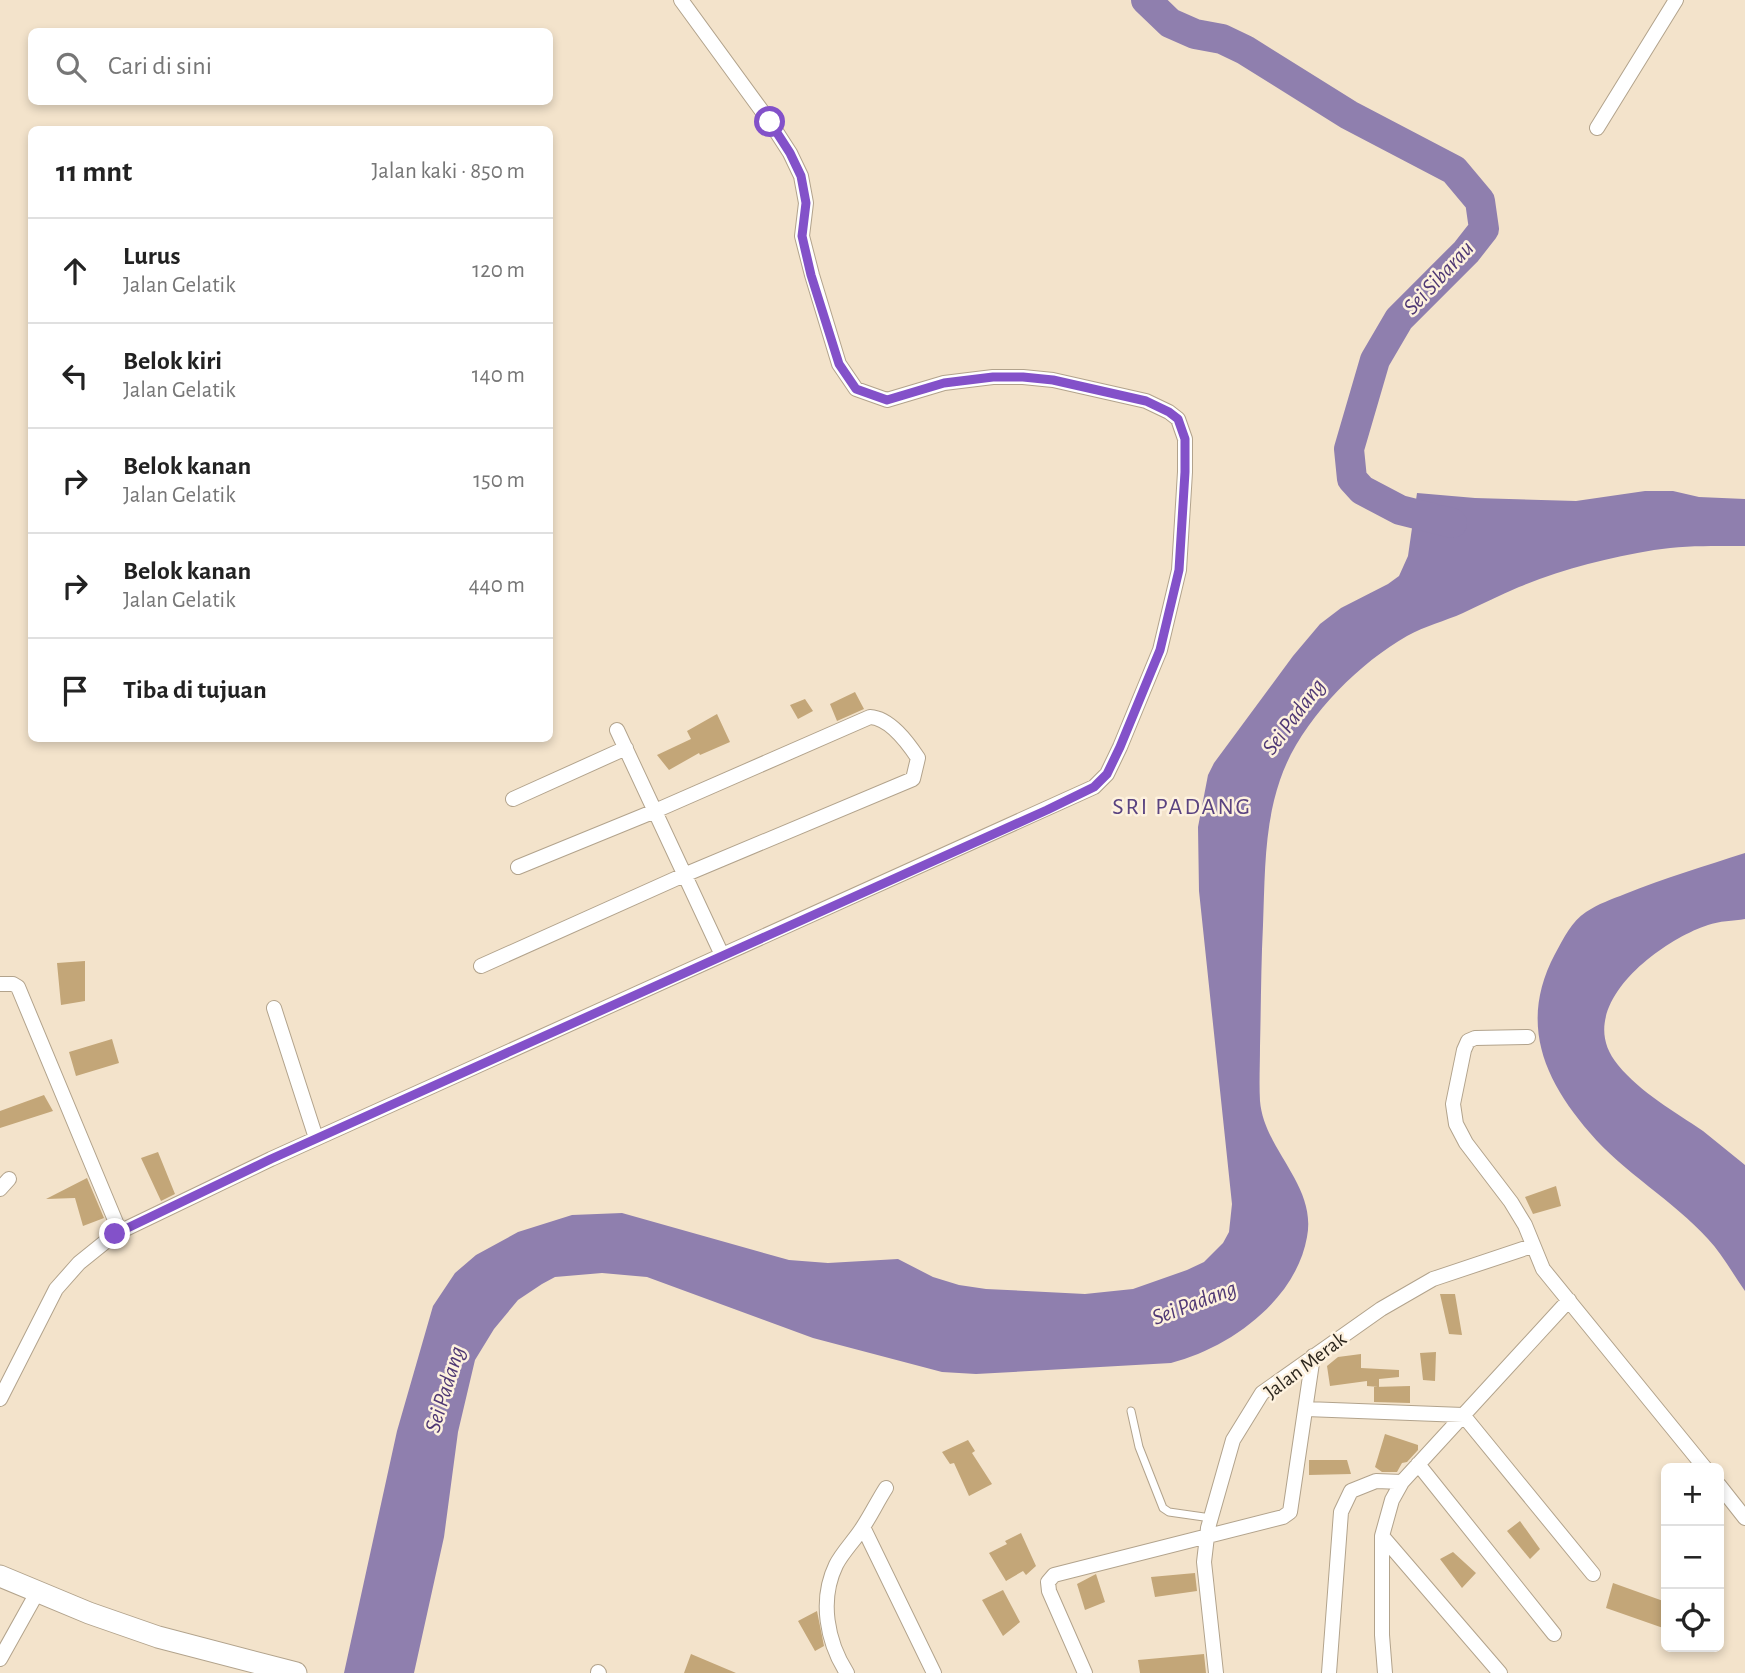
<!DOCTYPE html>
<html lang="id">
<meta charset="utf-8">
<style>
body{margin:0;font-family:"Alegreya Sans",sans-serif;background:#f6f6f6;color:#222}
.controls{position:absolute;right:21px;bottom:21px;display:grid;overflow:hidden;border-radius:10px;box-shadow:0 4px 10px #0003}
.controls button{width:63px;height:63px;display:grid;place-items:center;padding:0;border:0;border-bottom:2px solid #e0e0e0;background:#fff;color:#222;font:35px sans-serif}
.stop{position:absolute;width:21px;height:21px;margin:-16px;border:5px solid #8351c9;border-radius:50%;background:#fff}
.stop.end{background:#8351c9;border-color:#fff;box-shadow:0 2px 7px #0008}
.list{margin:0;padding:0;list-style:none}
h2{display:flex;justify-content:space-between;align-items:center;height:91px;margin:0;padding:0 28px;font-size:30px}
h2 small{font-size:23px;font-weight:400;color:#767676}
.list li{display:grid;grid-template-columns:46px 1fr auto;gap:21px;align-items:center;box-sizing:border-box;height:105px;padding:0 28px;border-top:2px solid #e0e0e0}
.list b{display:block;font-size:26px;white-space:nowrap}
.list p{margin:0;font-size:23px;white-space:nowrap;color:#767676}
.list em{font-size:23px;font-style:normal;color:#767676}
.icon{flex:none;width:38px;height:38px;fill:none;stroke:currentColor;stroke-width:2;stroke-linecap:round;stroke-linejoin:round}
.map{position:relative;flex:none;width:1745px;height:1673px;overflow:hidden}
.search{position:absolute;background:#fff;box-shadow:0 4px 10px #0003;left:28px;top:28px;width:525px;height:77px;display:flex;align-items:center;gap:18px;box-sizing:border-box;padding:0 24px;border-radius:10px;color:#767676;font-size:26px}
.panel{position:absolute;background:#fff;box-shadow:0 4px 10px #0003;left:28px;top:126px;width:525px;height:616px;border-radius:10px}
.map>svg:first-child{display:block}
.water{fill:#8f7fae}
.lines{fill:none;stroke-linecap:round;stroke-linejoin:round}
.river{stroke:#8f7fae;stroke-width:30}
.building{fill:#c3a678}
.service-casing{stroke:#b2a38c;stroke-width:9}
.minor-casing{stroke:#b2a38c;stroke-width:16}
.secondary-casing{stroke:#b2a38c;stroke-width:23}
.service{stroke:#fff;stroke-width:7}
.minor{stroke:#fff;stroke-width:14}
.secondary{stroke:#fff;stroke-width:21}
.route{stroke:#8351c9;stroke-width:9}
.labels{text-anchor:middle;stroke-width:5;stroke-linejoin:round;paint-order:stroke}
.street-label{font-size:21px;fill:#2d271e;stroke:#fdf1de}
.water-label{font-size:23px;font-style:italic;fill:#4f3874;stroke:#fdf1de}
.quarter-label{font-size:24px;letter-spacing:2px;fill:#5a4380;stroke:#fdf1de}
</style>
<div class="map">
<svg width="1745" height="1673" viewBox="0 0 1745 1673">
<rect width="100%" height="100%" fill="#f3e3cb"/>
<path class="water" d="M1645,491H1673L1699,497L1745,499V546C1715,546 1684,545 1654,550C1608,558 1562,569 1519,587C1500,595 1482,604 1463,613C1445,621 1425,626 1407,636C1356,665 1299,723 1280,780C1264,826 1265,876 1263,925C1261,965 1261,1006 1260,1046C1260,1065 1259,1083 1260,1101C1264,1150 1317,1185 1307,1237C1296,1300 1230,1348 1171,1363L976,1374L942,1372L813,1338L647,1277L602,1273L555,1277L542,1284L518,1300L494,1329L475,1360L458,1432L444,1537L414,1673H344L397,1431L433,1306L455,1273L476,1255L518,1232L572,1215L622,1213L789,1260L828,1263L898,1259L933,1277L959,1285L986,1289L1085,1294L1133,1289L1187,1270L1204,1262L1223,1243L1229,1232L1232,1204L1199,891L1198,827L1208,775L1214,763L1293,656L1320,624L1341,608L1388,584L1399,576L1408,556L1417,493L1475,498L1576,501Z
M1745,853V919C1733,921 1719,921 1708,925C1659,941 1570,1008 1618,1065C1641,1093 1674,1111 1703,1131C1717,1142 1731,1154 1745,1165V1291C1733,1274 1722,1254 1708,1239C1674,1201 1623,1172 1590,1133C1543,1079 1519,1022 1555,954C1564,938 1571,922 1586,912C1598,904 1612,899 1625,894C1664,878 1705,866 1745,853Z"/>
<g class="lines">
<path class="river" d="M1146,0L1170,23L1195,34L1222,39L1245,50L1349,115L1454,170L1480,201L1484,229L1466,252L1399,319L1375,360L1349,449L1352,479L1362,490L1400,510L1452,523"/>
</g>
<path class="building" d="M855,692L864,709L837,721L830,704Z
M805,699L813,711L798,719L790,705Z
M717,714L730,742L700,755L699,753L669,770L657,755L691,739L687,731Z
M85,961V1001L61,1005L57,963Z
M112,1039L119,1063L76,1076L69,1052Z
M44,1095L53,1111L0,1128V1111Z
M158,1152L175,1194L161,1201L141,1158Z
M87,1178L104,1218L83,1226L75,1198L46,1199Z
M1556,1186L1561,1206L1533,1214L1525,1197Z
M1440,1294H1455L1462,1335L1449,1334Z
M1436,1352L1435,1381L1423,1380L1420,1353Z
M1361,1354V1368L1399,1370V1377L1379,1379V1387L1367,1386V1381L1330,1386L1327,1366L1338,1357Z
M1410,1386V1403L1374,1402V1387Z
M1385,1434L1418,1445V1450L1407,1462L1402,1463L1397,1472H1382L1375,1467Z
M968,1440L975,1451L972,1453L992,1484L969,1496L954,1463L950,1464L942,1452Z
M1309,1460H1347L1351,1474L1309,1475Z
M1520,1521L1540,1549L1530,1559L1507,1531Z
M1021,1533L1036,1566L1026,1575L1023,1571L1006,1581L989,1553L1007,1544L1005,1541Z
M1453,1552L1476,1573L1462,1588L1440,1559Z
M1195,1573L1197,1591L1155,1597L1151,1577Z
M1096,1574L1105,1602L1085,1610L1077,1584Z
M1613,1583L1666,1602V1629L1606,1608Z
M1003,1590L1020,1622L1003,1636L982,1600Z
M817,1611L824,1646L815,1651L798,1621Z
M691,1654L736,1673H684Z
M1204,1654L1206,1673H1140L1138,1660Z"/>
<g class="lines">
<g class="service-casing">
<path id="service" d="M1131,1411L1139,1447L1163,1508L1169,1512L1211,1518"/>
</g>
<g class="minor-casing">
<path id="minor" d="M1597,128L1676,0
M617,730L722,955
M513,799L626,748
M481,966L684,875L913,779L918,758C908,743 890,718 870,717L655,811L518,867
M0,984H13L18,987L120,1232
M274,1008L316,1138
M1528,1037L1475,1038L1468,1041L1464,1050L1453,1104L1456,1124L1466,1143L1511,1202L1525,1225L1543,1269L1705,1468
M0,1189L9,1179
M0,1399L56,1289L79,1263L115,1234L271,1159L1094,787L1107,774L1120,747L1160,650L1179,570L1185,472V439L1178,419L1169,412L1146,401L1053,380L1023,377H993L944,383L887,400L856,389L839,364L812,275L802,236L806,203L801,176L790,153L770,122L681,0
M1306,1409L1463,1415L1593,1574
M1418,1464L1554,1634
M1719,1485L1745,1518
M863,1527L934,1673
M1382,1536L1500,1673
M0,1659L38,1591
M598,1672L599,1673
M847,1673C827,1642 819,1600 836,1565C842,1553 853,1542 861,1530C870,1517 877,1502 886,1488
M1085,1673L1049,1591L1048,1582L1054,1575L1283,1517L1290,1512L1313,1356
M1216,1673L1204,1562L1208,1528L1233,1440L1262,1393L1381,1309L1433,1279L1532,1246
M1329,1673L1341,1512L1351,1491L1376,1481L1402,1482
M1385,1673L1382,1635V1536L1392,1500L1402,1482L1569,1300"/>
</g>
<g class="secondary-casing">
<path id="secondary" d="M0,1576L89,1613L158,1637L296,1673"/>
</g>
<use href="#service" class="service"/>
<use href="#minor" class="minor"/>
<use href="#secondary" class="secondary"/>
</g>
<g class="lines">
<path class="route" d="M115,1234L271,1159L1047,810L1094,787L1107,774L1120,747L1160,650L1179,570L1185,472V439L1178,419L1169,412L1146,401L1053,380L1023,377H993L944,383L887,400L856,389L839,364L811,275L802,236L806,203L801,176L790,153L770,122"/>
</g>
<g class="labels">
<g class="street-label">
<text transform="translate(1305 1365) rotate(-37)" y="7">Jalan Merak</text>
</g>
<g class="water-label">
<text transform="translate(1438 277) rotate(-47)" y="8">Sei Sibarau</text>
<text transform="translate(1293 716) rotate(-53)" y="8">Sei Padang</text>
<text transform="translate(1194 1302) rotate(-21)" y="8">Sei Padang</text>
<text transform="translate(444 1389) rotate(-73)" y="8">Sei Padang</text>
</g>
<g class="quarter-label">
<text x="1182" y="814">SRI PADANG</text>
</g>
</g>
</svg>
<div class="controls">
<button>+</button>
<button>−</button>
<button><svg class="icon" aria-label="locate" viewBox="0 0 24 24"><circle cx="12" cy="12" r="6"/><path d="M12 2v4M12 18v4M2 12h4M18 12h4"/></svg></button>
</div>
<div class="stop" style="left:770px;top:122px"></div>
<div class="stop end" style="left:115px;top:1234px"></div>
<div class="search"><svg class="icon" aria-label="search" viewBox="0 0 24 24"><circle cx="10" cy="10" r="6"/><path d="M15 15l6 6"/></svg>Cari di sini</div>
<section class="panel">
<h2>11 mnt<small>Jalan kaki · 850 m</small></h2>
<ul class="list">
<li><svg class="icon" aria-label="ahead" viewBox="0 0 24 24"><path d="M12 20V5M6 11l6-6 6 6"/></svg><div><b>Lurus</b><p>Jalan Gelatik</p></div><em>120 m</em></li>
<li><svg class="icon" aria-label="left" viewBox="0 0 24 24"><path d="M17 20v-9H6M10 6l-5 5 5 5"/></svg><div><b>Belok kiri</b><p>Jalan Gelatik</p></div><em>140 m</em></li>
<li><svg class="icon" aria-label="right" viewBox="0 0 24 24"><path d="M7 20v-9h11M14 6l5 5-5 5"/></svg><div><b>Belok kanan</b><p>Jalan Gelatik</p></div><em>150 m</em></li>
<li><svg class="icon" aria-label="right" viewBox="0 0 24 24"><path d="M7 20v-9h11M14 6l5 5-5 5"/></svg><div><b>Belok kanan</b><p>Jalan Gelatik</p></div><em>440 m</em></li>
<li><svg class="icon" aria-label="arrive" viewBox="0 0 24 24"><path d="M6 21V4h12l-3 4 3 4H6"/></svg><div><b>Tiba di tujuan</b></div></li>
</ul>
</section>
</div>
